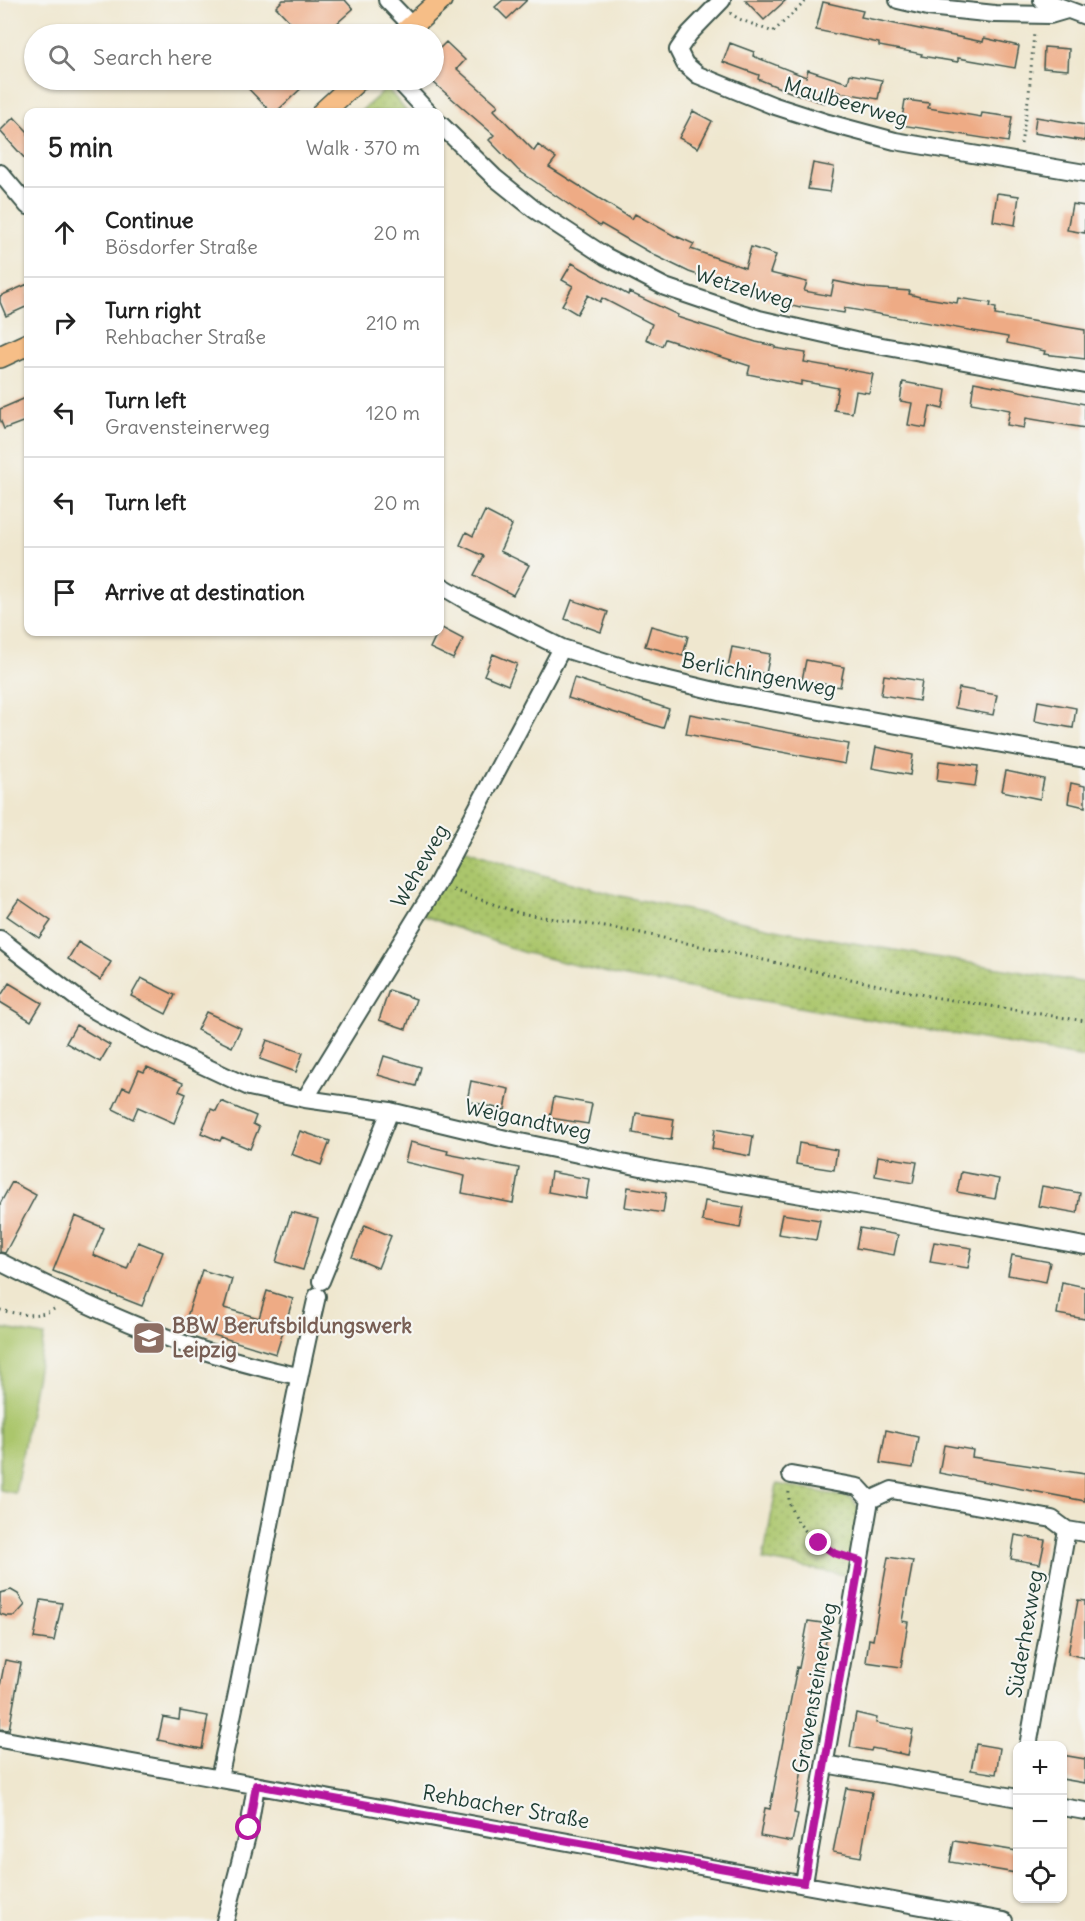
<!DOCTYPE html>
<meta charset="utf-8">
<style>
body{margin:0;font-family:Delius,sans-serif;background:#f6f6f6;color:#222}
.controls{position:absolute;right:18px;bottom:18px;display:grid;overflow:hidden;border-radius:12px;box-shadow:0 2px 4px #0004}
.controls button{width:54px;height:54px;display:grid;place-items:center;padding:0;border:0;border-bottom:2px solid #e0e0e0;background:#fff;color:#222;font:30px sans-serif}
.stop{position:absolute;width:18px;height:18px;margin:-14px;border:4px solid #b5179e;border-radius:50%;background:#fff}
.stop.end{background:#b5179e;border-color:#fff;box-shadow:0 2px 6px #0008}
.list{margin:0;padding:0;list-style:none}
h2{display:flex;justify-content:space-between;align-items:center;height:78px;margin:0;padding:0 24px;font-size:26px}
h2 small{font-size:20px;font-weight:400;color:#767676}
.list li{display:grid;grid-template-columns:39px 1fr auto;gap:18px;align-items:center;box-sizing:border-box;height:90px;padding:0 24px;border-top:2px solid #e0e0e0}
.list b{display:block;font-size:22px;white-space:nowrap}
.list p{margin:0;font-size:20px;white-space:nowrap;color:#767676}
.list em{font-size:20px;font-style:normal;color:#767676}
.icon{flex:none;width:33px;height:33px;fill:none;stroke:currentColor;stroke-width:2;stroke-linecap:round;stroke-linejoin:round}
.map{position:relative;flex:none;width:1085px;height:1921px;overflow:hidden}
.search{position:absolute;background:#fff;box-shadow:0 2px 4px #0004;left:24px;top:24px;width:420px;height:66px;display:flex;align-items:center;gap:15px;box-sizing:border-box;padding:0 21px;border-radius:33px;color:#767676;font-size:22px}
.panel{position:absolute;background:#fff;box-shadow:0 2px 4px #0004;left:24px;top:108px;width:420px;height:528px;border-radius:12px}
.map>svg:first-child{display:block}
.green{fill:url(#green-dots);stroke:#658250;stroke-width:1.5}
.pitch{fill:#abc66c;stroke:#658250;stroke-width:1.5}
.building{fill:#eeab85}
.lines{fill:none;stroke-linecap:round;stroke-linejoin:round}
.minor-casing{stroke:#3e564b;stroke-width:20}
.major-casing{stroke:#3e564b;stroke-width:24}
.path{stroke:#3e564b;stroke-width:3;stroke-dasharray:1.5 4.5;stroke-linecap:butt}
.minor{stroke:#fff;stroke-width:16}
.major{stroke:#f6be87;stroke-width:21}
.route{stroke:#b5179e;stroke-width:8}
.labels{text-anchor:middle;stroke-width:4.5;stroke-linejoin:round;paint-order:stroke}
.street-label{font-size:21px;fill:#1f3d34;stroke:#f6f6f2}
.education-label{font-size:21px;font-weight:bold;fill:#785e54;stroke:#f6f6f2;text-anchor:start}
</style>
<div class="map">
<svg width="1085" height="1921" viewBox="0 0 1085 1921">
<defs>
<pattern id="green-dots" width="8" height="8" patternUnits="userSpaceOnUse" patternTransform="scale(1.5)"><rect width="8" height="8" fill="#abc66c"/><path d="M2 2h.1M6 6h.1" fill="none" stroke="#8ba25a" stroke-width="1.8" stroke-linecap="round"/></pattern>
</defs>
<rect width="100%" height="100%" fill="#f6f6f2"/>
<filter id="ink" filterUnits="userSpaceOnUse"><feTurbulence type="fractalNoise" baseFrequency=".0167" numOctaves="2"/><feDisplacementMap in="SourceGraphic" scale="12" xChannelSelector="R" yChannelSelector="G"/><feConvolveMatrix kernelMatrix="1 2 1 2 8 2 1 2 1" color-interpolation-filters="sRGB"/></filter>
<filter id="wash" filterUnits="userSpaceOnUse"><feTurbulence type="fractalNoise" baseFrequency=".008" numOctaves="4" result="noise"/><feDisplacementMap in="SourceGraphic" scale="24" xChannelSelector="R" yChannelSelector="G"/><feGaussianBlur stdDeviation="1.35" result="paint"/><feColorMatrix in="noise" values="0 0 0 0 0 0 0 0 0 0 0 0 0 0 0 0 0 1.4 0 .05"/><feComposite in="paint" operator="in"/></filter>
<g filter="url(#wash)">
<rect width="100%" height="100%" fill="#efe7cf"/>
<path class="green" d="M387,88L407,112H360Z
M458,846L539,874L616,895L790,932L1085,983V1057L620,976L522,952L419,914Z
M777,1484L852,1498L862,1515L851,1576L763,1560Z"/>
<path class="pitch" d="M0,1328L44,1336L15,1493L0,1490Z"/>
<g id="blocks">
<path class="building" d="M283,0H345L353,9L335,25L344,34H302L276,7Z
M503,0H527L507,19L495,7Z
M745,0H786L764,20Z
M823,2L863,11L861,17L983,42L984,38L1019,46L1015,68L958,58V62L921,56L922,54L879,46V43L816,30Z
M446,42L465,60L457,69L498,105L494,110L534,151L538,145L556,158L549,167L632,219L635,214L678,238V237L694,244L691,249L745,268L751,247L776,255L770,273L807,282L804,291L831,296L834,281L868,288L910,291L909,294L920,297L957,303L958,298L991,303L990,307L996,308L995,315L1085,330V359L1044,354L1045,351L1007,343L1008,337L845,308L844,313L801,306L800,308L776,302L689,272L656,256L601,224L600,226L518,170L489,140L494,135L434,83V54Z
M730,43L754,52L753,56L806,77L808,70L848,83L850,74L882,80L878,99L828,90L824,103L790,92L758,79L759,75L723,62Z
M1044,47L1069,49L1068,70L1043,68Z
M240,80H310L276,112H271Z
M905,100L929,103L928,108L981,117L982,113L1012,117L1008,142L901,125Z
M693,111L712,121L698,148L679,138Z
M14,117L28,132V162L0,131Z
M1036,117L1085,125V141L1034,133Z
M813,163L834,167L830,192L808,189Z
M997,193L1019,196L1015,225L993,221Z
M1072,204L1085,206V233L1067,230Z
M572,263L628,295L629,292L678,315L677,317L756,342L775,346V348L806,353L804,362L873,374L869,393L856,391L852,413L834,410L838,388L801,381V385L748,374L750,366L665,339L662,346L646,339L652,324L602,298L600,302L588,295L577,314L562,305L573,286L562,280Z
M28,284V306L6,316L0,302V296Z
M903,382L946,390L943,409L930,406L926,428L908,425L912,403L900,401Z
M974,382L1085,404V428L1026,418L1024,428L1007,425L1010,410L971,403Z
M28,397V420L4,429L0,419V409Z
M485,511L512,525L500,551L529,565L513,595L474,575L484,556L460,545L466,532L473,536Z
M572,600L608,612L601,632L565,619Z
M651,626L688,636L683,656L645,646Z
M440,627L463,639L453,659L430,648Z
M732,647L770,654L766,674L728,667Z
M493,654L517,664L508,685L484,675Z
M806,660L844,667L840,687L802,680Z
M884,675L922,681L919,701L881,695Z
M574,678L669,709L663,728L568,698Z
M959,688L997,695L993,715L955,708Z
M1038,701L1076,708L1073,728L1035,721Z
M690,714L849,744L845,764L686,734Z
M876,747L913,755L910,775L872,768Z
M939,761L978,766L975,786L937,781Z
M1006,771L1044,779L1040,799L1002,791Z
M1071,783L1085,786V807L1068,803Z
M19,899L51,921L39,938L7,916Z
M78,942L111,962L100,980L68,959Z
M141,978L175,995L166,1014L131,996Z
M9,983L42,1003L31,1021L0,1002V997Z
M389,990L416,999L406,1029L379,1020Z
M206,1012L241,1028L232,1047L197,1030Z
M76,1025L110,1045L100,1062L66,1043Z
M267,1040L303,1053L296,1072L260,1059Z
M384,1056L421,1067L416,1086L378,1075Z
M147,1067L183,1083L179,1091L186,1094L174,1123L138,1107L133,1119L113,1109L123,1087L130,1090L139,1070L144,1072Z
M471,1081L509,1089L505,1110L467,1101Z
M554,1097L592,1104L588,1124L550,1118Z
M221,1101L256,1116L253,1124L259,1127L250,1149L222,1137L220,1141L201,1133L211,1109L216,1111Z
M636,1113L674,1119L671,1140L633,1133Z
M715,1129L753,1136L750,1156L712,1149Z
M300,1131L330,1141L321,1165L291,1154Z
M410,1142L448,1151L447,1154L519,1168L513,1203L462,1193L465,1176L405,1162Z
M799,1143L837,1150L834,1170L796,1164Z
M878,1156L917,1162L913,1183L875,1176Z
M551,1172L589,1179L586,1199L548,1192Z
M961,1172L999,1179L995,1199L957,1192Z
M12,1182L36,1195L5,1253L0,1252V1204Z
M1042,1186L1080,1193L1077,1213L1038,1206Z
M628,1187L666,1193L663,1213L625,1207Z
M705,1201L744,1207L740,1228L702,1221Z
M291,1212L318,1219L303,1270L276,1262Z
M782,1214L820,1220L816,1240L778,1234Z
M75,1216L104,1228L93,1255L127,1269L138,1242L163,1252L142,1306L53,1271Z
M365,1225L391,1236L378,1268L352,1257Z
M860,1228L898,1235L894,1255L856,1248Z
M934,1242L972,1248L968,1268L930,1262Z
M1012,1255L1050,1262L1046,1282L1008,1275Z
M202,1270L232,1279L224,1308L259,1318L267,1291L293,1299L276,1354L184,1326Z
M1062,1282L1085,1287V1319L1057,1314Z
M886,1430L918,1437L913,1468L880,1463Z
M944,1445L973,1450L972,1457L1085,1474V1501L939,1473Z
M1015,1535L1045,1540L1040,1564L1011,1559Z
M888,1557L913,1561L902,1621L908,1622L901,1667L866,1662L869,1639L873,1640Z
M11,1590L18,1594L25,1605L15,1616H7L0,1614V1593Z
M41,1600L62,1603L54,1641L34,1638Z
M1078,1600L1085,1601V1658L1068,1654Z
M808,1621L829,1624L794,1813L798,1814L792,1842L760,1836L765,1808L770,1809L797,1667L799,1668Z
M5,1660L21,1663L9,1730L0,1729V1686Z
M180,1711L208,1716L202,1749L158,1740L163,1717L179,1720Z
M856,1713L877,1718L876,1723L913,1730L908,1755L872,1748L871,1751L850,1747Z
M976,1744L1000,1748L996,1774L971,1770Z
M1062,1755L1085,1759V1783L1062,1779Z
M846,1788L872,1792L861,1857L833,1852Z
M954,1841L1017,1851L1016,1873L950,1862Z"/>
</g>
</g>
<g filter="url(#ink)">
<use href="#blocks" fill-opacity="0" stroke="#3e564b" stroke-width="1.5"/>
<g class="lines">
<g class="minor-casing">
<path id="minor" d="M387,0L412,26
M722,0L689,34L678,50L685,64L698,75L772,105L828,123L895,141L1085,173
M898,0L928,7L995,14L1050,15L1067,10
M1042,0L1085,16
M398,80L428,112
M440,124L494,177L535,210L605,256L665,287L759,319L855,341L1085,383
M0,173L28,206
M440,585L467,601L562,648L644,674L732,695L1085,759
M0,939L87,1006L144,1038L249,1087L305,1099L390,1111L506,1139L660,1171L895,1211L1085,1246
M305,1099L437,884L562,648
M0,1262C95,1310 192,1355 298,1376
M321,1281L390,1111
M791,1475L858,1487L870,1500L892,1490L1052,1519L1067,1530L1085,1533
M0,1739L1004,1921
M1028,1746L1067,1530
M825,1764L1018,1798
M219,1778C255,1618 280,1456 317,1296
M1062,1807L1085,1811
M804,1883L870,1500
M225,1921L249,1828L256,1785"/>
</g>
<g class="major-casing">
<path id="major" d="M403,34L441,0
M323,112L358,80
M0,357L28,344"/>
</g>
<path class="path" d="M730,13L739,19L773,32L807,0
M1021,144L1029,94L1034,32
M453,890L519,913L636,932L933,997L1085,1021
M0,1310C19,1314 38,1319 56,1308
M789,1492C786,1521 821,1549 845,1557"/>
<use href="#minor" class="minor"/>
<use href="#major" class="major"/>
</g>
</g>
<g class="lines" filter="url(#ink)">
<path class="route" d="M249,1828L256,1785L804,1883L860,1561L834,1553L819,1543"/>
</g>
<defs>
<g id="school-square" transform="scale(1.725)"><rect x="-9" y="-9" width="18" height="18" rx="4" fill="#8d6e63" stroke="#f6f6f2"/><path d="M0-5L7-2L0 1L-7-2ZM-4 1L0 2.5L4 1V4Q0 6-4 4Z" fill="#fff"/></g>
</defs>
<g fill-rule="evenodd">
<use href="#school-square" x="149" y="1338"/>
</g>
<g class="labels">
<g class="street-label">
<text transform="translate(846 102) rotate(16)" y="7">Maulbeerweg</text>
<text transform="translate(744 288) rotate(17)" y="7">Wetzelweg</text>
<text transform="translate(759 675) rotate(11)" y="7">Berlichingenweg</text>
<text transform="translate(420 866) rotate(-60)" y="7">Weheweg</text>
<text transform="translate(528 1120) rotate(12)" y="7">Weigandtweg</text>
<text transform="translate(1025 1634) rotate(-80)" y="7">Süderhexweg</text>
<text transform="translate(815 1688) rotate(-80)" y="7">Gravensteinerweg</text>
<text transform="translate(506 1807) rotate(10)" y="7">Rehbacher Straße</text>
</g>
<g class="education-label">
<text x="172" y="1333">BBW Berufsbildungswerk<tspan x="172" dy="24">Leipzig</tspan></text>
</g>
</g>
</svg>
<div class="controls">
<button>+</button>
<button>−</button>
<button><svg class="icon" aria-label="locate" viewBox="0 0 24 24"><circle cx="12" cy="12" r="6"/><path d="M12 2v4M12 18v4M2 12h4M18 12h4"/></svg></button>
</div>
<div class="stop" style="left:249px;top:1828px"></div>
<div class="stop end" style="left:819px;top:1543px"></div>
<div class="search"><svg class="icon" aria-label="search" viewBox="0 0 24 24"><circle cx="10" cy="10" r="6"/><path d="M15 15l6 6"/></svg>Search here</div>
<section class="panel">
<h2>5 min<small>Walk · 370 m</small></h2>
<ul class="list">
<li><svg class="icon" aria-label="ahead" viewBox="0 0 24 24"><path d="M12 20V5M6 11l6-6 6 6"/></svg><div><b>Continue</b><p>Bösdorfer Straße</p></div><em>20 m</em></li>
<li><svg class="icon" aria-label="right" viewBox="0 0 24 24"><path d="M7 20v-9h11M14 6l5 5-5 5"/></svg><div><b>Turn right</b><p>Rehbacher Straße</p></div><em>210 m</em></li>
<li><svg class="icon" aria-label="left" viewBox="0 0 24 24"><path d="M17 20v-9H6M10 6l-5 5 5 5"/></svg><div><b>Turn left</b><p>Gravensteinerweg</p></div><em>120 m</em></li>
<li><svg class="icon" aria-label="left" viewBox="0 0 24 24"><path d="M17 20v-9H6M10 6l-5 5 5 5"/></svg><div><b>Turn left</b></div><em>20 m</em></li>
<li><svg class="icon" aria-label="arrive" viewBox="0 0 24 24"><path d="M6 21V4h12l-3 4 3 4H6"/></svg><div><b>Arrive at destination</b></div></li>
</ul>
</section>
</div>
